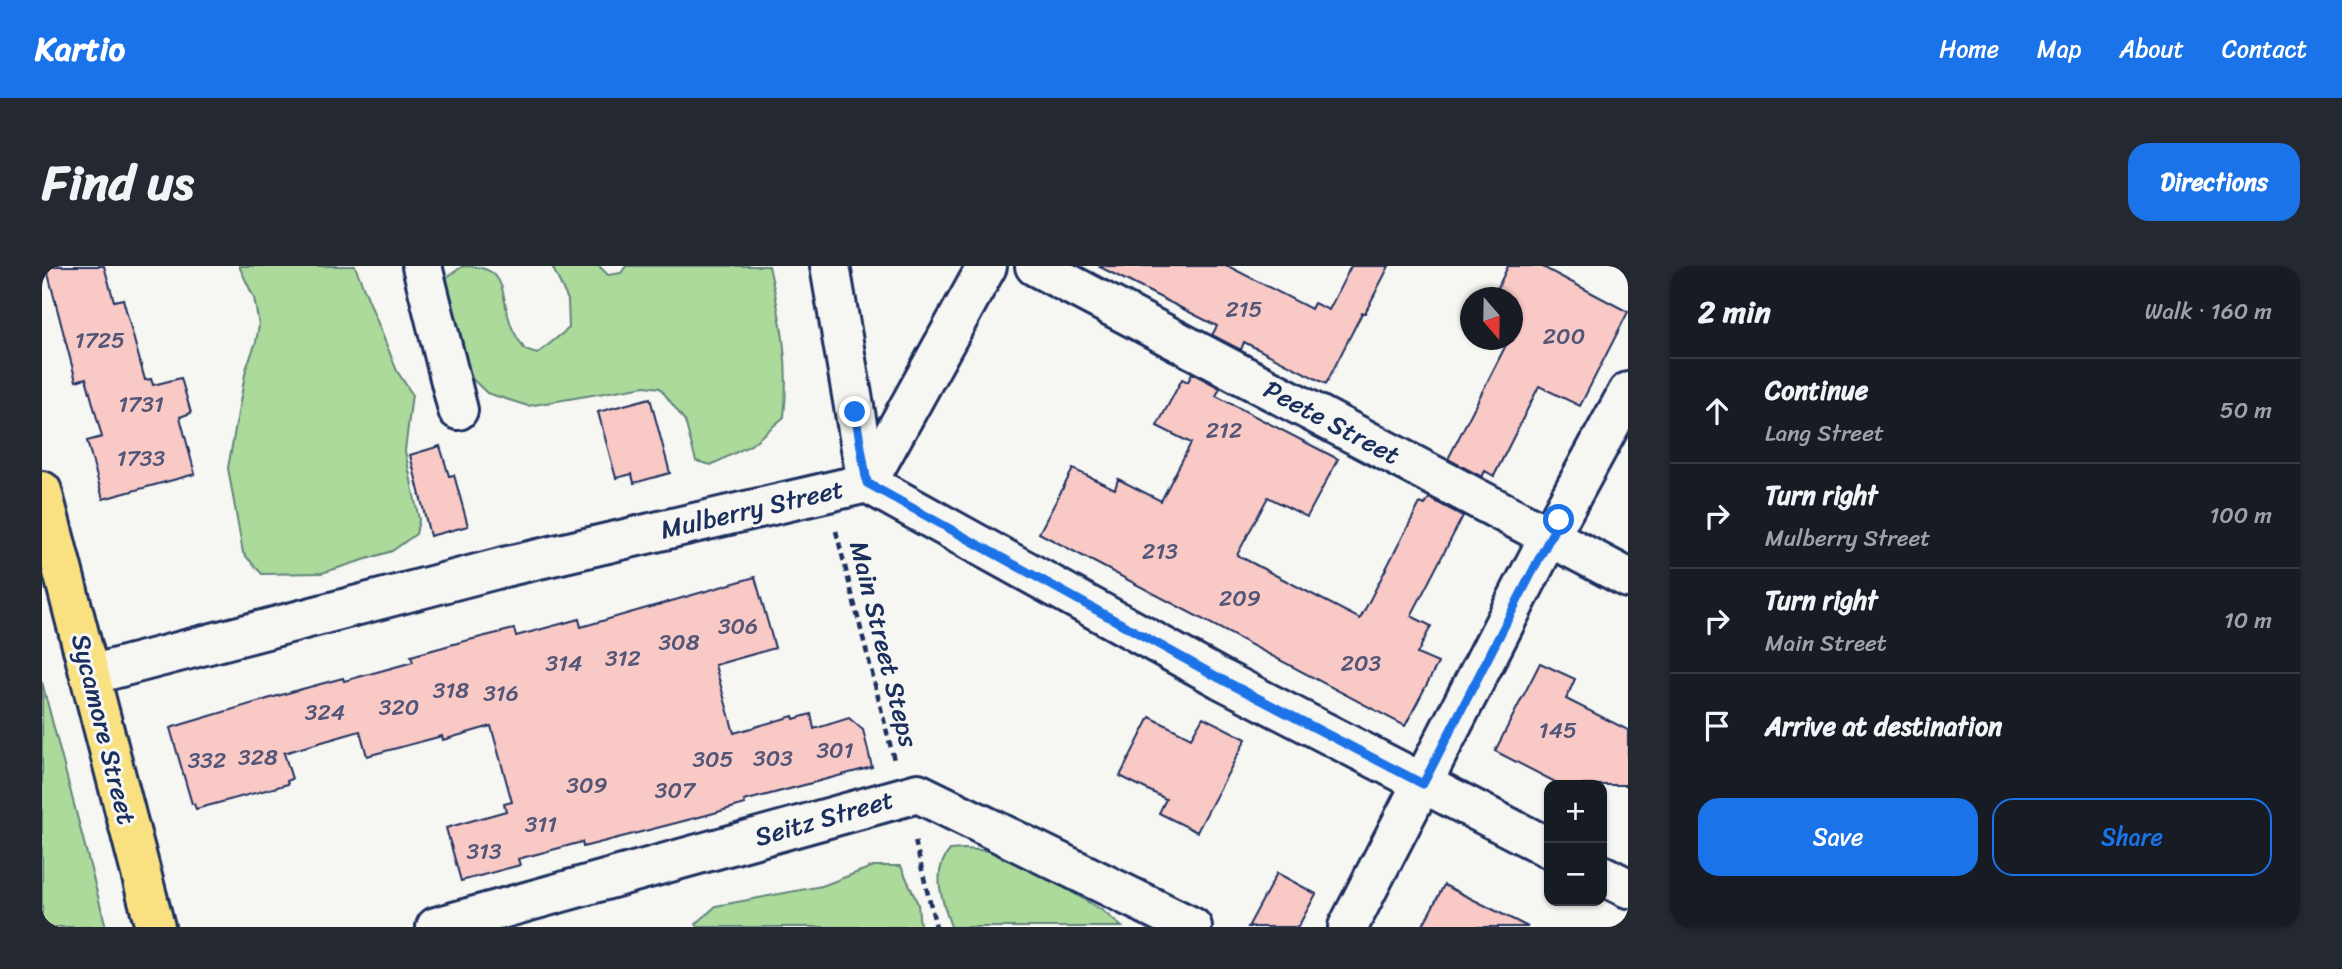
<!DOCTYPE html>
<meta charset="utf-8">
<style>
body{margin:0;font-family:Sriracha,sans-serif;background:#242831;color:#f1f3f6}
.controls{position:absolute;right:21px;bottom:21px;display:grid;overflow:hidden;border-radius:14px;box-shadow:0 2px 5px #0004}
.controls button{width:63px;height:63px;display:grid;place-items:center;padding:0;border:0;border-bottom:2px solid #363941;background:#171b24;color:#f1f3f6;font:35px sans-serif}
.compass{position:absolute;left:1418px;top:21px;width:63px;height:63px;border-radius:50%;background:#171b24;box-shadow:0 2px 5px #0004;rotate:160deg}
.stop{position:absolute;width:21px;height:21px;margin:-16px;border:5px solid #1a73e8;border-radius:50%;background:#fff}
.stop.end{background:#1a73e8;border-color:#fff;box-shadow:0 2px 7px #0008}
.list{margin:0;padding:0;list-style:none}
h2{display:flex;justify-content:space-between;align-items:center;height:91px;margin:0;padding:0 28px;font-size:30px}
h2 small{font-size:23px;font-weight:400;color:#9ea1a6}
.list li{display:grid;grid-template-columns:46px 1fr auto;gap:21px;align-items:center;box-sizing:border-box;height:105px;padding:0 28px;border-top:2px solid #363941}
.list b{display:block;font-size:26px;white-space:nowrap}
.list p{margin:0;font-size:23px;white-space:nowrap;color:#9ea1a6}
.list em{font-size:23px;font-style:normal;color:#9ea1a6}
.actions{display:flex;gap:14px;padding:21px 28px}
.actions a{flex:1;padding:16px 0;border:2px solid #1a73e8;border-radius:21px;text-align:center;font-size:24px;color:#1a73e8}
.actions .main{background:#1a73e8;color:#fff}
.icon{flex:none;width:38px;height:38px;fill:none;stroke:currentColor;stroke-width:2;stroke-linecap:round;stroke-linejoin:round}
.map{position:relative;flex:none;width:1586px;height:661px;overflow:hidden;border-radius:21px}
header{display:flex;align-items:center;gap:42px;box-sizing:border-box;height:98px;padding:0 35px;background:#1a73e8;color:#fff}
header strong{font-size:33px}
nav{display:flex;gap:38px;margin-inline-start:auto;font-size:24px}
.intro{display:flex;align-items:center;justify-content:space-between;box-sizing:border-box;height:168px;padding:0 42px}
h1{margin:0;font-size:49px}
.button{padding:18px 32px;border-radius:21px;background:#1a73e8;color:#fff;font-size:24px;font-weight:700}
main{display:flex;gap:42px;padding:0 42px}
aside{flex:1;background:#171b24;border-radius:21px;box-shadow:0 2px 5px #0004}
.map>svg:first-child{display:block}
.green{fill:#abda9a;stroke:#63847c;stroke-width:2}
.building{fill:#f9c9c5;stroke:#1b2f5e;stroke-width:2}
.lines{fill:none;stroke-linecap:round;stroke-linejoin:round}
.minor-casing{stroke:#1b2f5e;stroke-width:44}
.major-casing{stroke:#1b2f5e;stroke-width:44}
.path{stroke:#1b2f5e;stroke-width:4.5;stroke-dasharray:7 5;stroke-linecap:butt}
.minor{stroke:#f6f6f2;stroke-width:38}
.major{stroke:#f9e181;stroke-width:38}
.route{stroke:#1a73e8;stroke-width:9}
.labels{text-anchor:middle;stroke-width:6;stroke-linejoin:round;paint-order:stroke}
.number-label{font-size:23px;fill:#525678}
.street-label{font-size:26px;fill:#1b2f5e;stroke:#f6f6f2}
</style>
<header>
<strong>Kartio</strong>
<nav><a>Home</a><a>Map</a><a>About</a><a>Contact</a></nav>
</header>
<div class="intro"><h1>Find us</h1><a class="button">Directions</a></div>
<main>
<div class="map">
<svg width="1586" height="661" viewBox="0 0 1586 661">
<rect width="100%" height="100%" fill="#f6f6f2"/>
<filter id="ink" filterUnits="userSpaceOnUse"><feTurbulence type="fractalNoise" baseFrequency=".0143" numOctaves="2"/><feDisplacementMap in="SourceGraphic" scale="14" xChannelSelector="R" yChannelSelector="G"/><feConvolveMatrix kernelMatrix="1 2 1 2 8 2 1 2 1" color-interpolation-filters="sRGB"/></filter>
<g filter="url(#ink)">
<path class="green" d="M197,0H313L355,105L370,128L363,185L377,254L374,268L350,285L280,307L220,308L201,287L186,202L204,103L214,76L217,59L212,32Z
M421,0C468,0 457,26 469,59C472,68 478,76 483,84L495,88L527,62L526,34L510,0H557L566,9L579,7L584,0H727C739,53 748,96 742,151L709,179L669,199L654,195L643,155L618,122L603,120L486,140L445,127L424,107L404,26L405,11Z
M0,416L64,661H0Z
M922,583L964,586L1061,645L1080,661H909C901,636 888,607 908,584Z
M832,600H859L876,638L878,661H656L654,658L674,640L780,620Z"/>
<path class="building" d="M4,0H62L72,35L81,33L103,114L109,113L111,119L139,112L149,147L138,151L153,208L61,233L45,175L60,171L44,112L34,115Z
M1056,0H1186L1269,43L1272,37L1287,44L1309,0H1347L1323,47H1320L1284,118L1202,76L1199,84L1170,69L1175,60Z
M1466,0H1499L1586,46L1538,140L1497,120L1452,210L1443,205L1440,211L1406,193L1465,77L1458,74H1471V32H1451Z
M1150,107L1178,122L1174,130L1296,193L1265,251L1226,231L1195,289L1235,310L1318,353L1378,237L1383,239L1387,232L1421,250L1369,350L1389,360L1375,388L1396,397L1363,460L997,267L1031,203L1073,223L1076,213L1119,235L1149,177L1115,160L1140,113L1146,116Z
M608,132L628,207L592,217L590,208L574,212L556,146Z
M398,180L407,210L412,209L426,260L388,270L368,189Z
M713,311L733,382L673,399L692,467L751,450L752,453L769,448L772,463L807,452L821,464L830,501L702,535L703,538L665,549L541,581L540,576L476,593L478,599L419,615L404,562L464,545L462,538L470,536L449,460L401,474L400,470L325,490L318,465L242,487L250,513L245,515L246,518L154,543L152,538H150L128,462L249,426L301,412L302,415L371,396L369,390L419,376L472,363L474,370L537,353L539,361Z
M1498,397L1533,413L1524,433L1586,464V519H1519L1453,485Z
M1108,451L1149,472L1161,451L1204,473L1155,566L1117,547L1124,533L1078,510Z
M1235,607L1274,628L1256,661H1206Z
M1402,619L1486,661H1380Z"/>
<g class="lines">
<g class="minor-casing">
<path id="minor" d="M380,0L416,144
M788,0L825,217
M993,0L1586,312
M825,217L945,0
M48,409L462,301L825,217L1179,413L1507,582
M1560,609L1586,622
M394,661L876,527L1150,661
M1306,661L1507,271L1586,126"/>
</g>
<g class="major-casing">
<path id="major" d="M0,225L113,661"/>
</g>
<path class="path" d="M794,265L852,494
M873,575L894,661"/>
<use href="#minor" class="minor"/>
<use href="#major" class="major"/>
</g>
</g>
<g class="lines" filter="url(#ink)">
<path class="route" d="M813,146L825,217L1179,413L1381,518L1517,254"/>
</g>
<g class="labels">
<g class="number-label">
<text x="1202" y="51">215</text>
<text x="1522" y="78">200</text>
<text x="58" y="82">1725</text>
<text x="99" y="146">1731</text>
<text x="1182" y="172">212</text>
<text x="99" y="200">1733</text>
<text x="1118" y="293">213</text>
<text x="1198" y="340">209</text>
<text x="696" y="368">306</text>
<text x="637" y="384">308</text>
<text x="581" y="400">312</text>
<text x="522" y="405">314</text>
<text x="1319" y="405">203</text>
<text x="409" y="432">318</text>
<text x="459" y="435">316</text>
<text x="357" y="449">320</text>
<text x="283" y="454">324</text>
<text x="1516" y="472">145</text>
<text x="793" y="492">301</text>
<text x="216" y="499">328</text>
<text x="731" y="500">303</text>
<text x="671" y="501">305</text>
<text x="165" y="502">332</text>
<text x="545" y="527">309</text>
<text x="633" y="532">307</text>
<text x="499" y="566">311</text>
<text x="442" y="593">313</text>
</g>
<g class="street-label">
<text transform="translate(1290 156) rotate(28)" y="9">Peete Street</text>
<text transform="translate(710 243) rotate(-13)" y="9">Mulberry Street</text>
<text transform="translate(842 378) rotate(76)" y="9">Main Street Steps</text>
<text transform="translate(62 463) rotate(76)" y="9">Sycamore Street</text>
<text transform="translate(782 552) rotate(-16)" y="9">Seitz Street</text>
</g>
</g>
</svg>
<div class="controls">
<button>+</button>
<button>−</button>
</div>
<svg class="compass" viewBox="-18 -18 36 36"><path d="M0-13l5 13h-10z" fill="#e53935"/><path d="M0 13l5-13h-10z" fill="#9ea1a6"/></svg>
<div class="stop" style="left:1517px;top:254px"></div>
<div class="stop end" style="left:813px;top:146px"></div>
</div>
<aside>
<h2>2 min<small>Walk · 160 m</small></h2>
<ul class="list">
<li><svg class="icon" aria-label="ahead" viewBox="0 0 24 24"><path d="M12 20V5M6 11l6-6 6 6"/></svg><div><b>Continue</b><p>Lang Street</p></div><em>50 m</em></li>
<li><svg class="icon" aria-label="right" viewBox="0 0 24 24"><path d="M7 20v-9h11M14 6l5 5-5 5"/></svg><div><b>Turn right</b><p>Mulberry Street</p></div><em>100 m</em></li>
<li><svg class="icon" aria-label="right" viewBox="0 0 24 24"><path d="M7 20v-9h11M14 6l5 5-5 5"/></svg><div><b>Turn right</b><p>Main Street</p></div><em>10 m</em></li>
<li><svg class="icon" aria-label="arrive" viewBox="0 0 24 24"><path d="M6 21V4h12l-3 4 3 4H6"/></svg><div><b>Arrive at destination</b></div></li>
</ul>
<div class="actions"><a class="main">Save</a><a>Share</a></div>
</aside>
</main>
